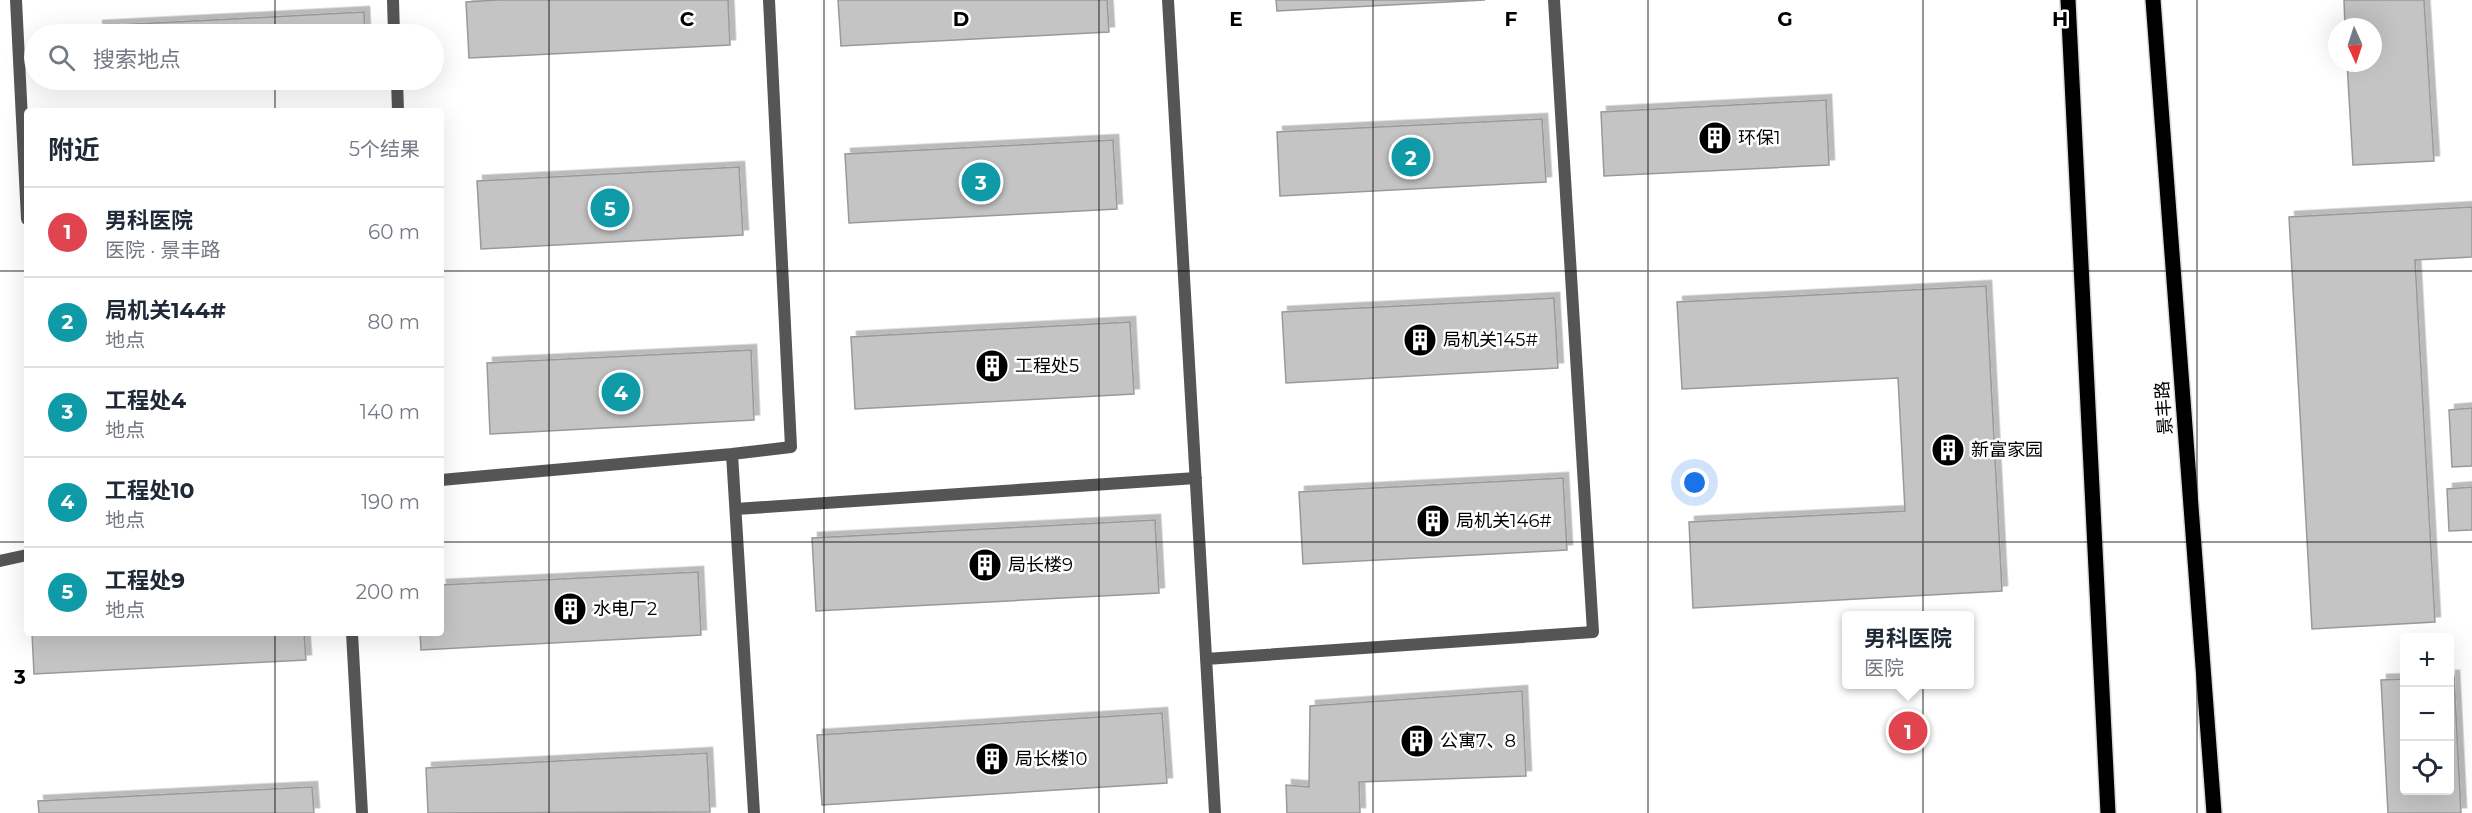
<!DOCTYPE html>
<html lang="zh">
<meta charset="utf-8">
<style>
body{margin:0;font-family:Montserrat,"Noto Sans SC",sans-serif;background:#f6f6f7;color:#1f2937}
.controls{position:absolute;right:18px;bottom:18px;display:grid;overflow:hidden;border-radius:6px;box-shadow:0 6px 24px #0002}
.controls button{width:54px;height:54px;display:grid;place-items:center;padding:0;border:0;border-bottom:2px solid #e0e1e3;background:#fff;color:#1f2937;font:30px sans-serif}
.compass{position:absolute;left:2328px;top:18px;width:54px;height:54px;border-radius:50%;background:#fff;box-shadow:0 6px 24px #0002;rotate:177deg}
.you{position:absolute;left:1695px;top:483px;width:21px;height:21px;margin:-15px;border:4px solid #fff;border-radius:50%;background:#1a73e8;box-shadow:0 0 0 9px #1a73e833}
.badge{display:grid;place-items:center;width:39px;height:39px;border-radius:50%;background:#000;color:#fff;font-size:20px;font-weight:700}
.pin{position:absolute;translate:-50% -50%;border:3px solid #fff;box-shadow:0 2px 6px #0006}
.popup{position:absolute;left:1842px;top:611px;width:132px;height:78px;box-sizing:border-box;display:grid;place-content:center;border-radius:6px;background:#fff;filter:drop-shadow(0 2px 4px #0005);font-size:20px;white-space:nowrap;color:#747a83}
.popup b{font-size:22px;color:#1f2937}
.popup::after{content:'';position:absolute;left:50%;top:100%;margin-left:-12px;border:12px solid transparent;border-top-color:#fff}
.list{margin:0;padding:0;list-style:none}
h2{display:flex;justify-content:space-between;align-items:center;height:78px;margin:0;padding:0 24px;font-size:26px}
h2 small{font-size:20px;font-weight:400;color:#747a83}
.list li{display:grid;grid-template-columns:39px 1fr auto;gap:18px;align-items:center;box-sizing:border-box;height:90px;padding:0 24px;border-top:2px solid #e0e1e3}
.list b{display:block;font-size:22px;white-space:nowrap}
.list p{margin:0;font-size:20px;white-space:nowrap;color:#747a83}
.list em{font-size:20px;font-style:normal;color:#747a83}
.icon{flex:none;width:33px;height:33px;fill:none;stroke:currentColor;stroke-width:2;stroke-linecap:round;stroke-linejoin:round}
.map{position:relative;flex:none;width:2472px;height:813px;overflow:hidden}
.search{position:absolute;background:#fff;box-shadow:0 6px 24px #0002;left:24px;top:24px;width:420px;height:66px;display:flex;align-items:center;gap:15px;box-sizing:border-box;padding:0 21px;border-radius:33px;color:#747a83;font-size:22px}
.panel{position:absolute;background:#fff;box-shadow:0 6px 24px #0002;left:24px;top:108px;width:420px;height:528px;border-radius:6px}
.map>svg:first-child{display:block}
.building{fill:#c4c4c4;stroke:#999;stroke-width:1.5;filter:url(#shadow)}
.lines{fill:none;stroke-linecap:round;stroke-linejoin:round}
.primary-casing{stroke:#dbdbdb;stroke-width:18}
.street{stroke:#555;stroke-width:12}
.primary{stroke:#000;stroke-width:15}
.grid{fill:none;stroke:#000;stroke-width:1.5;stroke-opacity:0.55}
.labels{text-anchor:middle;stroke-width:5;stroke-linejoin:round;paint-order:stroke}
.poi-label{font-size:18px;fill:#000;stroke:#fff;text-anchor:start}
.street-label{font-size:18px;fill:#000;stroke:#fff}
.grid-label{font-size:20px;text-anchor:middle;font-weight:bold;fill:#000;stroke:#fff;stroke-width:5;stroke-linejoin:round;paint-order:stroke}
</style>
<div class="map">
<svg width="2472" height="813" viewBox="0 0 2472 813">
<defs>
<filter id="shadow"><feDropShadow dx="5.5" dy="-5.5" stdDeviation="0" flood-color="#0004"/></filter>
</defs>
<rect width="100%" height="100%" fill="#fff"/>
<path class="building" d="M497,0H728L730,45L469,58L466,2Z
M838,0H1107L1109,32L841,46Z
M1276,0H1485L1277,11Z
M2344,0H2424L2434,161L2353,165L2347,63H2373V27H2345Z
M364,12L365,34H98L97,26Z
M100,80H182L100,84Z
M1826,100L1829,165L1604,176L1601,112Z
M1542,119L1546,182L1280,196L1277,132Z
M1113,140L1117,209L849,223L845,154Z
M739,167L743,235L481,249L477,181Z
M2472,207V257L2415,260L2435,622L2312,629L2289,217Z
M1986,286L2002,591L1693,608L1689,522L1905,511L1898,378L1682,389L1677,302Z
M1554,298L1558,368L1286,383L1282,312Z
M1130,322L1134,394L855,409L851,337Z
M751,350L754,420L490,434L487,363Z
M2472,408V466L2452,467L2449,410Z
M1563,478L1567,550L1303,564L1299,492Z
M2472,487V530L2449,531L2447,489Z
M1155,520L1159,593L816,611L812,538Z
M698,572L701,635L421,650L420,633H441V585Z
M32,633H304L306,660L34,674Z
M2450,676H2454L2461,813H2388L2381,680L2404,679V790H2450Z
M1522,691L1526,776L1359,782L1360,813H1287L1286,785L1309,787L1310,706Z
M1162,713L1167,783L822,805L817,735Z
M707,753L710,812L428,813L426,768Z
M312,787L314,813H39L38,801Z"/>
<g class="lines">
<g class="primary-casing">
<path id="primary" d="M2068,0L2108,813
M2153,0L2214,813"/>
</g>
<path class="street" d="M16,0L27,219
M393,0L394,34
M1168,0L1215,813
M397,80L398,111
M732,454L754,813
M441,480L732,454L791,447L769,0
M736,509L1196,478
M0,561L27,555
M352,633L362,813
M1206,659L1593,632L1554,0"/>
<use href="#primary" class="primary"/>
</g>
<path class="grid" d="M275,0V34M549,0V813M824,0V813M1099,0V813M1373,0V813M1648,0V813M1923,0V813M2197,0V813M275,80V111M0,271H27M441,271H2472M0,542H27M441,542H2472M275,633V813"/>
<defs>
<g id="building-disc" transform="scale(1.725)"><circle r="9.5" fill="#000" stroke="#fff"/><path d="M-4-6H4V6H1V3H-1V6H-4ZM-2.5-4.3h1.7v1.8h-1.7ZM.8-4.3h1.7v1.8H.8ZM-2.5-1h1.7V.8h-1.7ZM.8-1h1.7V.8H.8Z" fill="#fff"/></g>
</defs>
<g fill-rule="evenodd">
<use href="#building-disc" x="1715" y="138"/>
<use href="#building-disc" x="1420" y="340"/>
<use href="#building-disc" x="992" y="366"/>
<use href="#building-disc" x="1948" y="450"/>
<use href="#building-disc" x="1433" y="521"/>
<use href="#building-disc" x="985" y="565"/>
<use href="#building-disc" x="570" y="609"/>
<use href="#building-disc" x="1417" y="741"/>
<use href="#building-disc" x="992" y="759"/>
</g>
<g class="labels">
<g class="poi-label">
<text x="1738" y="144">环保1</text>
<text x="1443" y="346">局机关145#</text>
<text x="1015" y="372">工程处5</text>
<text x="1971" y="456">新富家园</text>
<text x="1456" y="527">局机关146#</text>
<text x="1008" y="571">局长楼9</text>
<text x="593" y="615">水电厂2</text>
<text x="1440" y="747">公寓7、8</text>
<text x="1015" y="765">局长楼10</text>
</g>
<g class="street-label">
<text transform="translate(2164 408) rotate(-94)" y="6">景丰路</text>
</g>
</g>
<g class="grid-label">
<text x="687" y="26">C</text>
<text x="961" y="26">D</text>
<text x="1236" y="26">E</text>
<text x="1511" y="26">F</text>
<text x="1785" y="26">G</text>
<text x="2060" y="26">H</text>
<text x="20" y="684">3</text>
</g>
</svg>
<div class="controls">
<button>+</button>
<button>−</button>
<button><svg class="icon" aria-label="locate" viewBox="0 0 24 24"><circle cx="12" cy="12" r="6"/><path d="M12 2v4M12 18v4M2 12h4M18 12h4"/></svg></button>
</div>
<svg class="compass" viewBox="-18 -18 36 36"><path d="M0-13l5 13h-10z" fill="#e53935"/><path d="M0 13l5-13h-10z" fill="#747a83"/></svg>
<div class="you"></div>
<div class="pin badge" style="left:1908px;top:731px;background:#e0444e">1</div>
<div class="popup"><b>男科医院</b>医院</div>
<div class="pin badge" style="left:1411px;top:157px;background:#0f9aa8">2</div>
<div class="pin badge" style="left:981px;top:182px;background:#0f9aa8">3</div>
<div class="pin badge" style="left:621px;top:392px;background:#0f9aa8">4</div>
<div class="pin badge" style="left:610px;top:208px;background:#0f9aa8">5</div>
<div class="search"><svg class="icon" aria-label="search" viewBox="0 0 24 24"><circle cx="10" cy="10" r="6"/><path d="M15 15l6 6"/></svg>搜索地点</div>
<section class="panel">
<h2>附近<small>5个结果</small></h2>
<ul class="list">
<li><span class="badge" style="background:#e0444e">1</span><div><b>男科医院</b><p>医院 · 景丰路</p></div><em>60 m</em></li>
<li><span class="badge" style="background:#0f9aa8">2</span><div><b>局机关144#</b><p>地点</p></div><em>80 m</em></li>
<li><span class="badge" style="background:#0f9aa8">3</span><div><b>工程处4</b><p>地点</p></div><em>140 m</em></li>
<li><span class="badge" style="background:#0f9aa8">4</span><div><b>工程处10</b><p>地点</p></div><em>190 m</em></li>
<li><span class="badge" style="background:#0f9aa8">5</span><div><b>工程处9</b><p>地点</p></div><em>200 m</em></li>
</ul>
</section>
</div>
